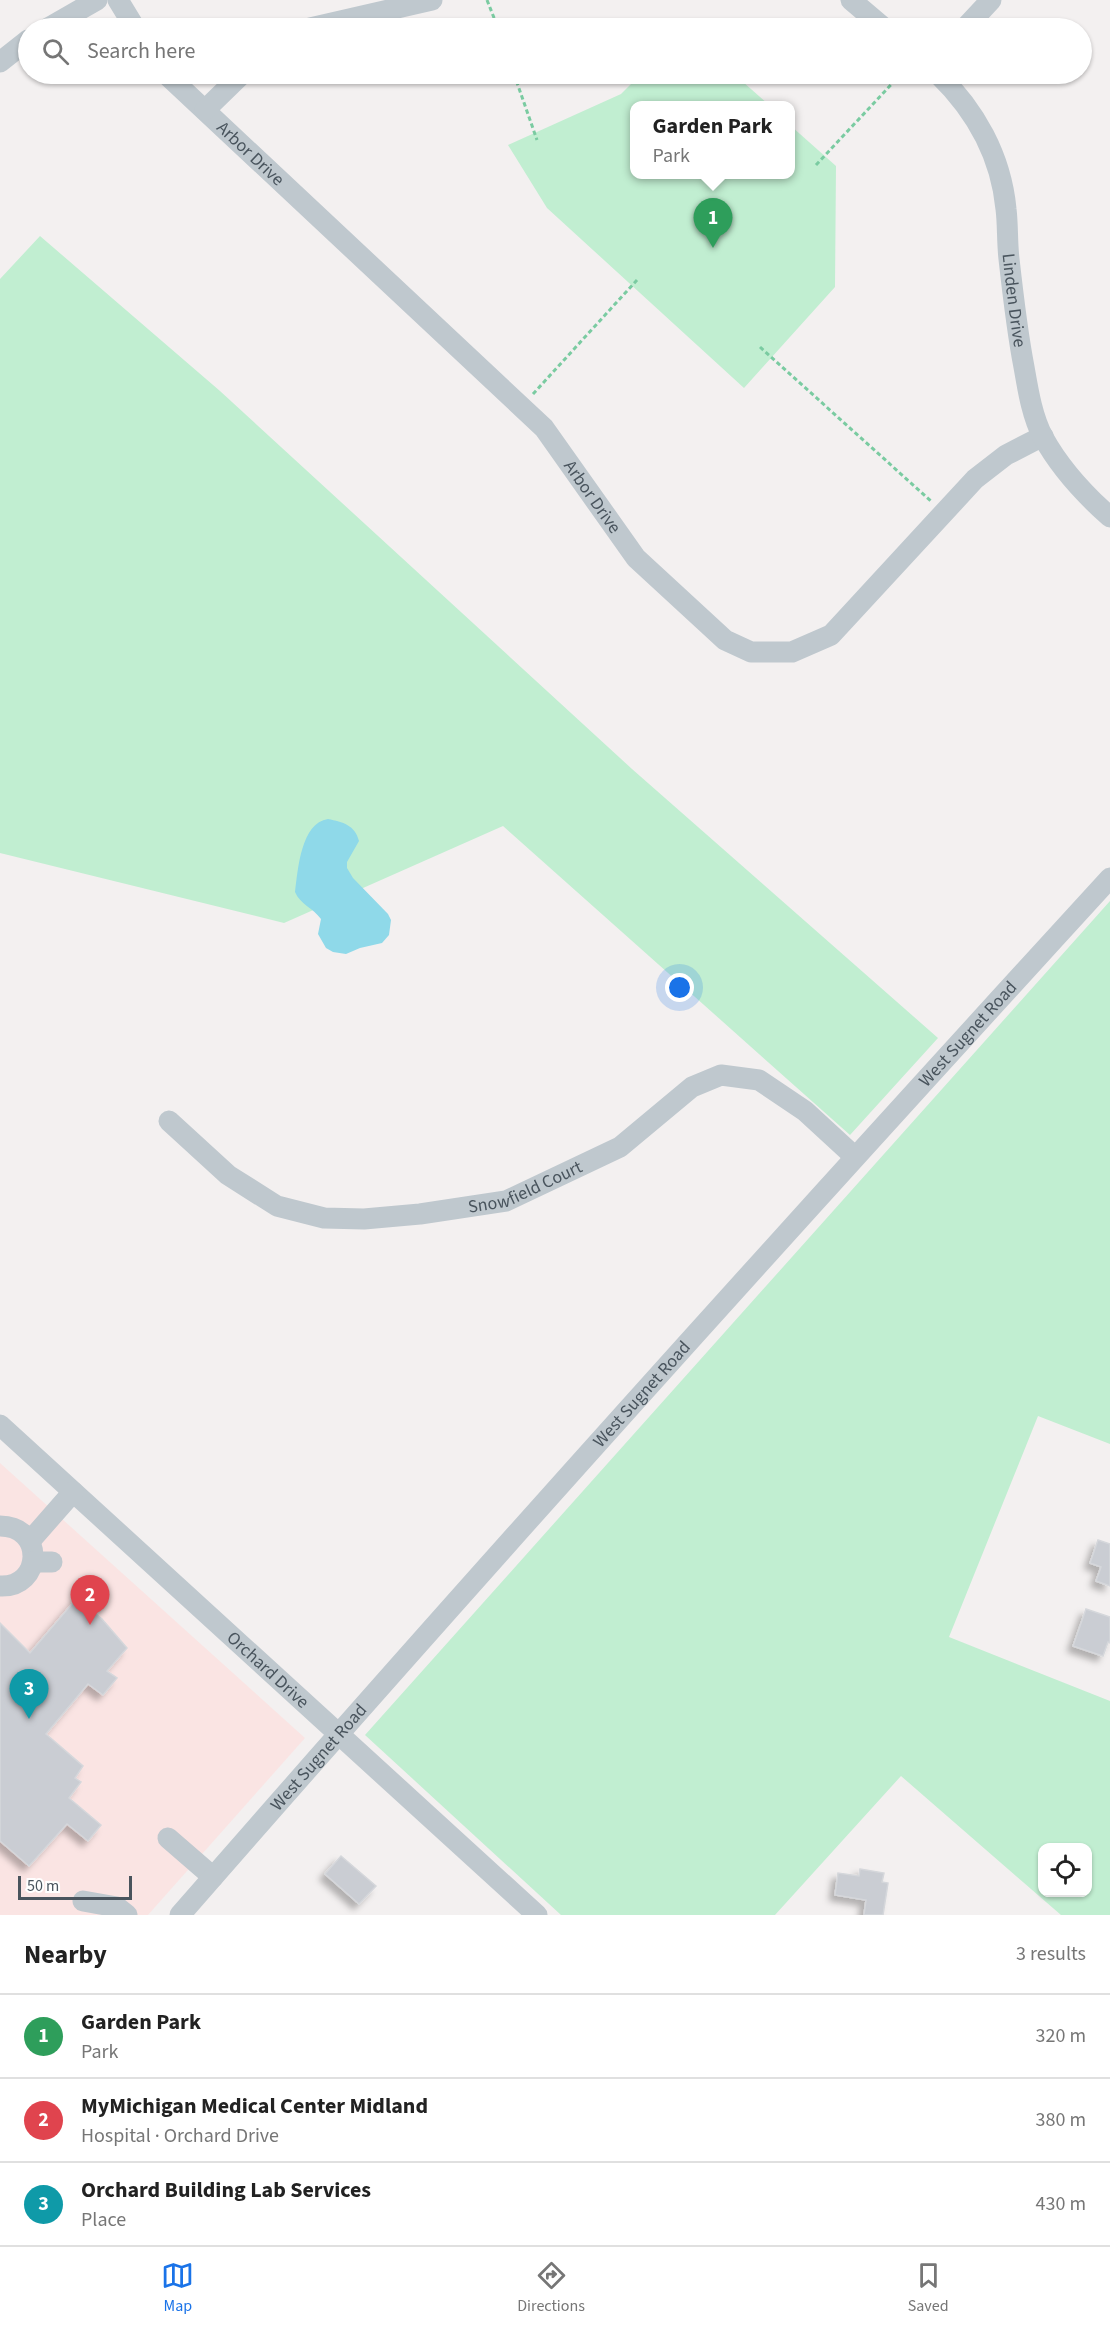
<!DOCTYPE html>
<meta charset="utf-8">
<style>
body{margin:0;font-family:"Source Sans 3",sans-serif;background:#f2f2f2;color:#222}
.controls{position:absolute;right:18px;bottom:18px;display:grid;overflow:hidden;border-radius:12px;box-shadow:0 2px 4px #0004}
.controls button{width:54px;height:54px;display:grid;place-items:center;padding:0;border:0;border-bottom:2px solid #e0e0e0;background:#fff;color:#222;font:30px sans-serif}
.scale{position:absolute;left:18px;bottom:15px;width:114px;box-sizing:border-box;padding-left:6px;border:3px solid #49545d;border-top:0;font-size:16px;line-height:21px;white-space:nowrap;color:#49545d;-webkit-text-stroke:4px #fff;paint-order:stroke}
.you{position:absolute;left:680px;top:988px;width:21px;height:21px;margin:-15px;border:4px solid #fff;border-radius:50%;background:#1a73e8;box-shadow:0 0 0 9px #1a73e833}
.badge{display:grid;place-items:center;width:39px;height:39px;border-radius:50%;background:#1a73e8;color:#fff;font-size:20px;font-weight:700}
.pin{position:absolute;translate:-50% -50px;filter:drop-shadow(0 2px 3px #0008)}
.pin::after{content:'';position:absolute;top:32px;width:21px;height:18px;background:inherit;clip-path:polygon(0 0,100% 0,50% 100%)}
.popup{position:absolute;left:630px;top:101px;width:165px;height:78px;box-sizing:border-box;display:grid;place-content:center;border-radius:12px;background:#fff;filter:drop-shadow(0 2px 4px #0005);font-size:20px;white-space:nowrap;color:#767676}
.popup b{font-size:22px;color:#222}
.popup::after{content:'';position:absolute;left:50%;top:100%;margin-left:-12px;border:12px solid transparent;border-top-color:#fff}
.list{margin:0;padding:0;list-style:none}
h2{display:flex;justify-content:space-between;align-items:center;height:78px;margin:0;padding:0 24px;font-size:26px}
h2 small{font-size:20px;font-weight:400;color:#767676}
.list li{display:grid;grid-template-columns:39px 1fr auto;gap:18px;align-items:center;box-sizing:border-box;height:84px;padding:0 24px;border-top:2px solid #e0e0e0}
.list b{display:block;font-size:22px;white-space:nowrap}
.list p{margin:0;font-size:20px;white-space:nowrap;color:#767676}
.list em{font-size:20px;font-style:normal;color:#767676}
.icon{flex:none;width:33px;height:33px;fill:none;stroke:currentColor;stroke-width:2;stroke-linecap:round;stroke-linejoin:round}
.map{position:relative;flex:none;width:1110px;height:1915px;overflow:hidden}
.search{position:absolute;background:#fff;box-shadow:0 2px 4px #0004;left:18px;right:18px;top:18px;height:66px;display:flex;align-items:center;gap:15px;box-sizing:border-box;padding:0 21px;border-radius:33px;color:#767676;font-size:22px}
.sheet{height:330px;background:#fff}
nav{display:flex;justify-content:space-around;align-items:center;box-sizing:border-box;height:84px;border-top:2px solid #e0e0e0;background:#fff;font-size:16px;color:#767676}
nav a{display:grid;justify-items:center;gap:3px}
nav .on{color:#1a73e8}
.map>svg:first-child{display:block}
.medical{fill:#fae4e3}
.green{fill:#c1eed1;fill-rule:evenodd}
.water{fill:#8fd9e9}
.building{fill:#cacdd3;stroke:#d5d7db;stroke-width:1.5;filter:url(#shadow)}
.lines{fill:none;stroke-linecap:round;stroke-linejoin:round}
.path{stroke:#7acba1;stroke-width:3;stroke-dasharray:4.5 3;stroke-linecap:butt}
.minor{stroke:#bfc8ce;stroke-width:21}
.labels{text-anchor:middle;stroke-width:6;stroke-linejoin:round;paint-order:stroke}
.street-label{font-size:18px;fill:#49545d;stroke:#fff}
</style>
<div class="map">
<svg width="1110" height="1915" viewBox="0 0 1110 1915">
<defs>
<filter id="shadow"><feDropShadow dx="-5.5" dy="5.5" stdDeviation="3" flood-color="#0004"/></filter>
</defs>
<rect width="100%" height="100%" fill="#f3f0f0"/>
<path class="medical" d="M0,1463L305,1738L148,1915H0Z"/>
<path class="green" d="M641,74H734L769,105L635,106V174H791V126L836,166L835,287L744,388L547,208L508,145L621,94Z
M40,236L220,391L632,769L938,1038L850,1135L503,826L284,923L0,853V279Z
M1110,901V1444L1038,1416L949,1637L1110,1701V1915H1061L901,1776L775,1915H561L365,1735ZM1042,1848H1088V1892H1042Z"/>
<path class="water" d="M328,819C343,822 355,825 359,841L347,862V868L353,878L388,914L391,920L389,935L382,943L360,948L346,954L333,952L326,948L318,934L321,919C313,908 300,904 295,892C298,869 301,823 328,819Z"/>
<path class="building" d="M1098,1540L1110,1544V1586L1096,1581L1101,1567L1090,1563Z
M77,1598L102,1619L127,1648L107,1671L117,1678L103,1695L88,1684L46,1734L83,1766L75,1778L81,1782L69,1798L101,1825L88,1841L67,1824L29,1866L0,1841V1623L30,1653Z
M1086,1609L1110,1617V1643L1108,1642L1103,1656L1073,1646Z
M341,1856L376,1886L359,1904L325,1874Z
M860,1869L884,1873L882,1882L888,1883L883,1915H864L866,1900L835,1895L838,1873L859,1876Z"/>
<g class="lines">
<path class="path" d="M487,0L498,28
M514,74L537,140
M816,165L901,74
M760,347L932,502
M533,394L637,280"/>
<g class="minor">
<path d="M118,0L135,28"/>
<path d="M851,0L884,28"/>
<path d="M48,28L97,0"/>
<path d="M310,28L432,0"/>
<path d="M965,28L991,0"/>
<path d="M0,62L28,40"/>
<path id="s1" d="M166,74L544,428L636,558L725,640L751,652H792L831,635L975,479L1006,455L1043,436"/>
<path id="s2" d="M938,74C975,110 1001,156 1006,209C1008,225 1007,242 1009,259C1013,295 1017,331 1024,367C1028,390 1032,416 1043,437C1060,468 1084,494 1110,517"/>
<path d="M205,110L242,74"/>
<path id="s3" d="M169,1121L228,1175L277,1206L324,1218L364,1219L420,1214L506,1201L620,1147L692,1087L721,1075L759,1080L805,1111L855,1157"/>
<path id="s4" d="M0,1425L537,1915"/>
<path d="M0,1526C45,1526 43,1588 0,1586"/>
<path d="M30,1541L73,1492"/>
<path d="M33,1562H52"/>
<path d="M168,1838L213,1877"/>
<path d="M83,1901L117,1907L127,1915"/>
<path id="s5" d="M180,1915C485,1565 797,1220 1110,878"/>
</g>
</g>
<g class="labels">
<g class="street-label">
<text dy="6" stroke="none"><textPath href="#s1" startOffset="116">Arbor Drive</textPath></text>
<text dy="6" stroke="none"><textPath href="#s2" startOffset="246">Linden Drive</textPath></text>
<text dy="6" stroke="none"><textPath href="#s1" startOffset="602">Arbor Drive</textPath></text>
<text dy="6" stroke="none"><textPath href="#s5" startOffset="1182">West Sugnet Road</textPath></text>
<text dy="6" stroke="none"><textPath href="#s3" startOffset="392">Snowfield Court</textPath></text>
<text dy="6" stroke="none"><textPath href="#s5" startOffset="696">West Sugnet Road</textPath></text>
<text dy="6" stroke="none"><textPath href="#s4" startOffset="363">Orchard Drive</textPath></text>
<text dy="6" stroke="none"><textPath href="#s5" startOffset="210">West Sugnet Road</textPath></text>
</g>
</g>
</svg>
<div class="controls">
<button><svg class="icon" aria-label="locate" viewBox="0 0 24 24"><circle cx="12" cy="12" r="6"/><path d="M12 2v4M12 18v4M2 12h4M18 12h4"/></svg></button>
</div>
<div class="scale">50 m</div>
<div class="you"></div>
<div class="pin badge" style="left:713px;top:248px;background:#2e9e5b">1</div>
<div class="popup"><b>Garden Park</b>Park</div>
<div class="pin badge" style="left:90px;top:1625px;background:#e0444e">2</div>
<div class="pin badge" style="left:29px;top:1719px;background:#0f9aa8">3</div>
<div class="search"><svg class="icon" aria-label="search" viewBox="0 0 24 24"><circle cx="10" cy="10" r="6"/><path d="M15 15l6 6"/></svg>Search here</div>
</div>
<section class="sheet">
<h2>Nearby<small>3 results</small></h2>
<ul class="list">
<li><span class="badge" style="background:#2e9e5b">1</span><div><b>Garden Park</b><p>Park</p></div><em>320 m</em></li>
<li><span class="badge" style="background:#e0444e">2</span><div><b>MyMichigan Medical Center Midland</b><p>Hospital · Orchard Drive</p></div><em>380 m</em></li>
<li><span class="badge" style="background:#0f9aa8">3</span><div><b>Orchard Building Lab Services</b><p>Place</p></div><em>430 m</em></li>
</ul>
</section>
<nav>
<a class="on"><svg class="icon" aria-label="map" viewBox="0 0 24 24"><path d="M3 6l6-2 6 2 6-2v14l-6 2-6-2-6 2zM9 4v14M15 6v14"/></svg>Map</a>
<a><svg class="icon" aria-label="directions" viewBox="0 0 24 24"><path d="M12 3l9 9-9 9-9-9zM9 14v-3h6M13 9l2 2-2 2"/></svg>Directions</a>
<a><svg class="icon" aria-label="saved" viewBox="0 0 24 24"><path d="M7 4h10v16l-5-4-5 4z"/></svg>Saved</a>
</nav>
